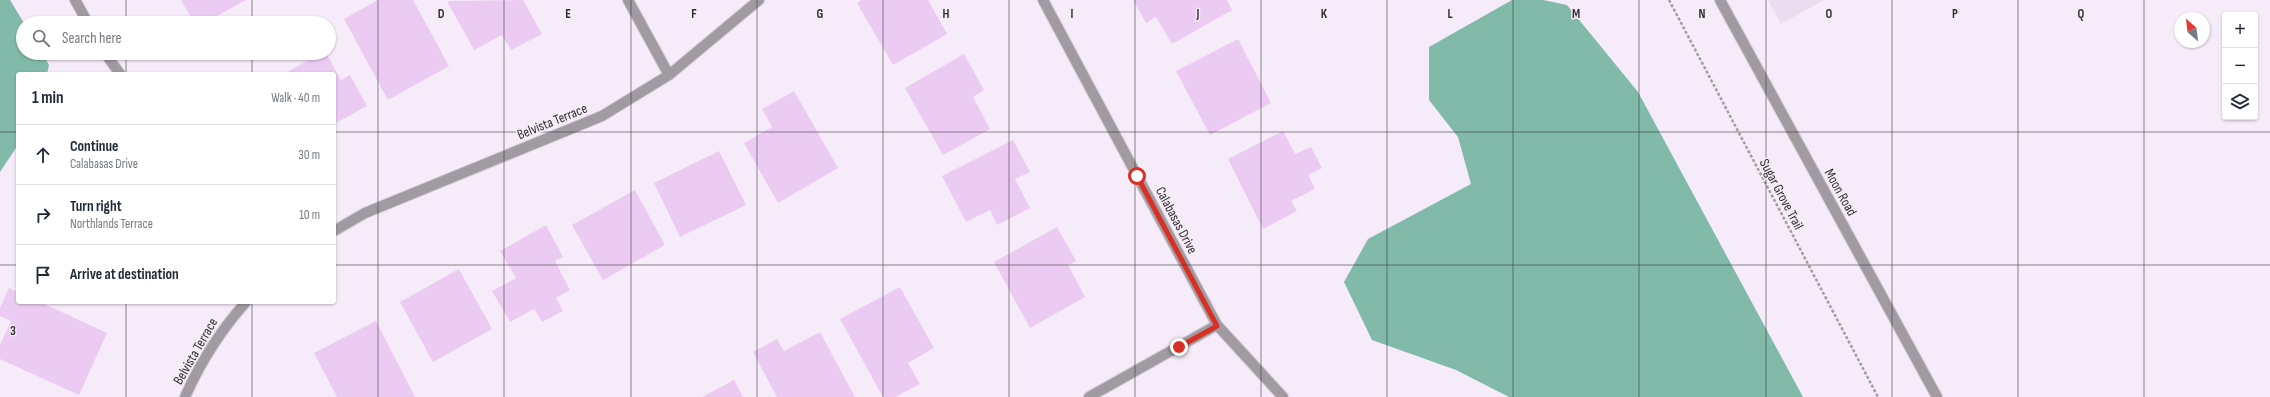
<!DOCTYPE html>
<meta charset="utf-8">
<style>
body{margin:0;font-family:"Sofia Sans Condensed",sans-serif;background:#f2f2f3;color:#1f2937}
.controls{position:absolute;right:12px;top:12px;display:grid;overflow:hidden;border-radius:4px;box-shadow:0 1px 3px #0004}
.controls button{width:36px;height:36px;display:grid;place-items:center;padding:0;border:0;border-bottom:1px solid #e0e1e3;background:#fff;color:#1f2937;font:20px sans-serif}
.compass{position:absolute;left:2174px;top:12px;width:36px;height:36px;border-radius:50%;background:#fff;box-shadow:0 1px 3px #0004;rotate:332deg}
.stop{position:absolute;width:12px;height:12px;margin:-9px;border:3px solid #d93025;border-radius:50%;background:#fff}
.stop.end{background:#d93025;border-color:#fff;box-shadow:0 1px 4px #0008}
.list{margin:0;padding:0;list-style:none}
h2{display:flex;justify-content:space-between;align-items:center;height:52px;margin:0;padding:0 16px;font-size:17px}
h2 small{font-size:13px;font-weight:400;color:#747a83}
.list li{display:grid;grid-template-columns:26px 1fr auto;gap:12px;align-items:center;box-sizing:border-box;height:60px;padding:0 16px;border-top:1px solid #e0e1e3}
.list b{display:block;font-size:15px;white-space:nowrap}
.list p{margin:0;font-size:13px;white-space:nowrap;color:#747a83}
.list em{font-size:13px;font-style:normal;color:#747a83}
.icon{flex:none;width:22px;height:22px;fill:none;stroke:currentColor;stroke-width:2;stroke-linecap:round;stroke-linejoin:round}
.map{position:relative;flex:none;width:2270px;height:397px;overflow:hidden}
.search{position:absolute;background:#fff;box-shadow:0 1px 3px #0004;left:16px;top:16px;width:320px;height:44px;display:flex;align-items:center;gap:10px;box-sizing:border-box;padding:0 14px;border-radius:22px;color:#747a83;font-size:15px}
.panel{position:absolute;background:#fff;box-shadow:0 1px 3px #0004;left:16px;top:72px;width:320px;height:232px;border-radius:4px}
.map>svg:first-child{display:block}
.built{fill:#ecdcef}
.water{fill:#81baa8}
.building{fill:#eccbf3}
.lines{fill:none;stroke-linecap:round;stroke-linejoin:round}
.minor-casing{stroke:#d3c9d5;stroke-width:12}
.path{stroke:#a49ca5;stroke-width:2.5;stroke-dasharray:3 2;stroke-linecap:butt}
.minor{stroke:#9f9ba0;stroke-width:10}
.route{stroke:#d93025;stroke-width:5}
.grid{fill:none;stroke:#332e33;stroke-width:1;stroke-opacity:0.55}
.labels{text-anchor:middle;stroke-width:3;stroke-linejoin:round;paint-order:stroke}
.street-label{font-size:14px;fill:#332e33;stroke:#f6ebf8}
.grid-label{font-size:13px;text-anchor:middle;font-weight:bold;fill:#332e33;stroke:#f6ebf8;stroke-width:3;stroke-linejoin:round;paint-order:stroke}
</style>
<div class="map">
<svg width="2270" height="397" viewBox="0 0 2270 397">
<rect width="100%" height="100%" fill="#f6ebf8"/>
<path class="built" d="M1768,0H1824L1781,24Z"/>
<path class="water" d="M0,0H10L24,23L23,53H42L49,65L47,74H18V145L0,172Z
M1512,0H1543L1567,5L1638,92L1803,397H1509L1456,370L1372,340L1344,282L1368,239L1471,184L1458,137L1429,100V47Z"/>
<path class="building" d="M181,0H246L204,23H194Z
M378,0H413L449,66L388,100L344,19Z
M523,0L542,34L511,50L502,35L474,50L447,1Z
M861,0H928L947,34L893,65L857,3Z
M1133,0H1227L1232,10L1172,44L1156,17L1146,23Z
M1238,39L1271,103L1210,135L1176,71Z
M321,53H326L341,80L350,75L367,106L334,124V74H284Z
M964,54L984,90L973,97L990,129L943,155L905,88Z
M794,91L838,168L778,203L744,143L772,127L762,109Z
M1283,131L1295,154L1311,147L1322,168L1308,175L1315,189L1291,201L1297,211L1263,229L1228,159Z
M1013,140L1030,172L1015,179L1030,208L997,225L990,210L966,222L942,176Z
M719,151L746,205L680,237L654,183Z
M635,190L665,245L603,280L572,225Z
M546,225L563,257L555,261L570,290L556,298L563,311L542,322L534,309L510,322L492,291L516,278L500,251Z
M1057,227L1076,261L1068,265L1085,297L1030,328L994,262Z
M459,269L492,329L433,362L400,302Z
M900,287L934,348L908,363L920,384L895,397H883L840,319Z
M9,288L18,292V302H40L107,333L79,395L0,359V345L11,321L0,316V308Z
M376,321L415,397H337L314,353Z
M820,332L855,397H777L753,352L777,339L784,351Z
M734,380L743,397H702Z"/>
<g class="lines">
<g class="minor-casing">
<path id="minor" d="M75,0L88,23
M628,0L669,75
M1043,0L1217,325L1283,397
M1720,0L1937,397
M105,53L120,74
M334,231L365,213L602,116L669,75L759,0
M185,397C200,363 221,330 246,302
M1089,397L1217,325"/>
</g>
<path class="path" d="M1669,0L1878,397"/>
<use href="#minor" class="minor"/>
</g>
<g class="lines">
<path class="route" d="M1137,176L1217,326L1179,347"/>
</g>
<path class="grid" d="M126,0V23M252,0V23M378,0V397M504,0V397M631,0V397M757,0V397M883,0V397M1009,0V397M1135,0V397M1261,0V397M1387,0V397M1513,0V397M1639,0V397M1766,0V397M1892,0V397M2018,0V397M2144,0V397M126,53V74M252,53V74M0,132H18M334,132H2270M0,265H18M334,265H2270M126,302V397M252,302V397"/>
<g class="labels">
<g class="street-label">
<text transform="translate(552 121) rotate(-22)" y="5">Belvista Terrace</text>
<text transform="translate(1841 192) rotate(61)" y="5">Moon Road</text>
<text transform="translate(1782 194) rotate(62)" y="5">Sugar Grove Trail</text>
<text transform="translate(1177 220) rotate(62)" y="5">Calabasas Drive</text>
<text transform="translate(195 351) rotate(-60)" y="5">Belvista Terrace</text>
</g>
</g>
<g class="grid-label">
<text x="441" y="18">D</text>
<text x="568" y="18">E</text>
<text x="694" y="18">F</text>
<text x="820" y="18">G</text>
<text x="946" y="18">H</text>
<text x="1072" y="18">I</text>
<text x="1198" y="18">J</text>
<text x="1324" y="18">K</text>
<text x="1450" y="18">L</text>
<text x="1576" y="18">M</text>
<text x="1702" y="18">N</text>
<text x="1829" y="18">O</text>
<text x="1955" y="18">P</text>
<text x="2081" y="18">Q</text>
<text x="13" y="335">3</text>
</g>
</svg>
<div class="controls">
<button>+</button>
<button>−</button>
<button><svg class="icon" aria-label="layers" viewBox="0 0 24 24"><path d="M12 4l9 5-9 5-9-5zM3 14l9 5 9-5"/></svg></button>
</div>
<svg class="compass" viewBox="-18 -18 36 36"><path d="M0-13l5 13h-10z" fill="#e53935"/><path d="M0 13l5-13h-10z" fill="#747a83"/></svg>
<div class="stop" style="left:1137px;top:176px"></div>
<div class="stop end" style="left:1179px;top:347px"></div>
<div class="search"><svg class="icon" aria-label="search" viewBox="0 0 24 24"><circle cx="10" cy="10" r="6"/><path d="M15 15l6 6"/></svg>Search here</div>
<section class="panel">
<h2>1 min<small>Walk · 40 m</small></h2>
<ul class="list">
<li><svg class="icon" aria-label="ahead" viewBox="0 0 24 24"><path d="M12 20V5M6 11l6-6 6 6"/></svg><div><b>Continue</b><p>Calabasas Drive</p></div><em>30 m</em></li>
<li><svg class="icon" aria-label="right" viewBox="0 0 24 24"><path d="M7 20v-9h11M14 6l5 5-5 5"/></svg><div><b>Turn right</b><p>Northlands Terrace</p></div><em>10 m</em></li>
<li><svg class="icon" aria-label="arrive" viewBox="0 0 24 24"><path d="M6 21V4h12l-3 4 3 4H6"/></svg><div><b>Arrive at destination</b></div></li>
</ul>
</section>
</div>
